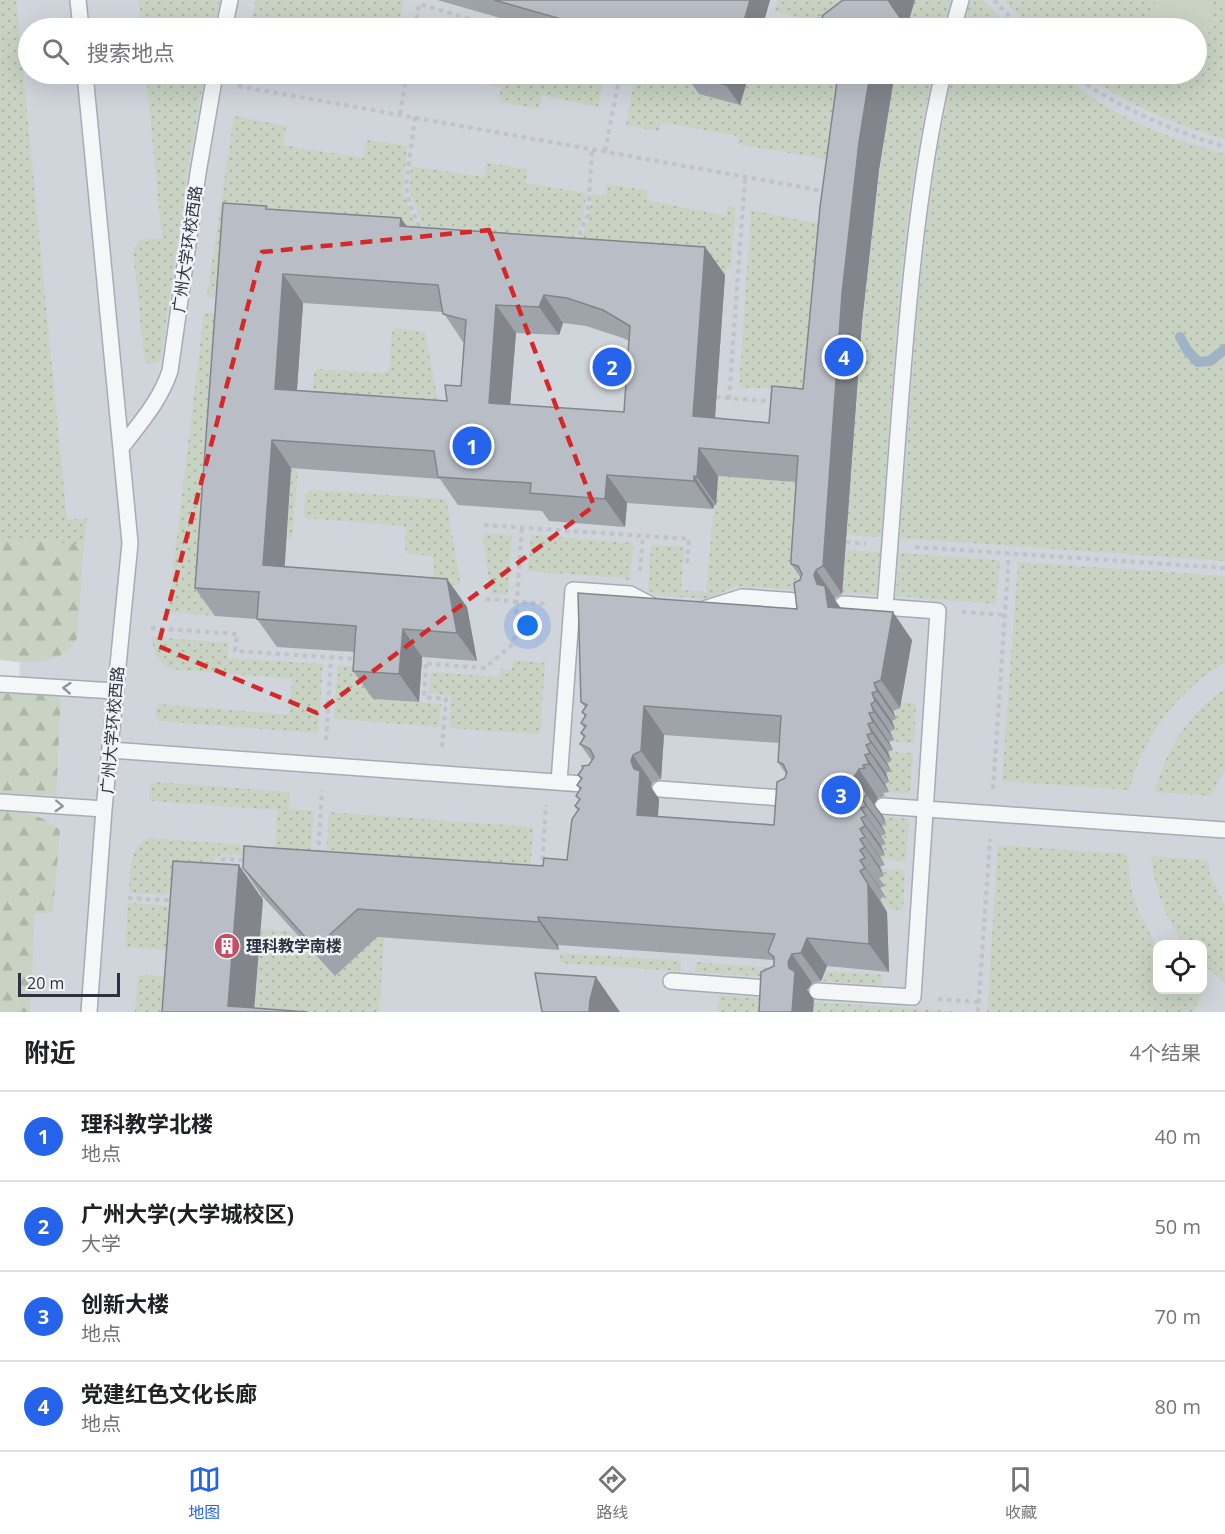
<!DOCTYPE html>
<html lang="zh">
<meta charset="utf-8">
<style>
body{margin:0;font-family:"Open Sans","Noto Sans SC",sans-serif;background:#f2f2f2;color:#202124}
.controls{position:absolute;right:18px;bottom:18px;display:grid;overflow:hidden;border-radius:12px;box-shadow:0 6px 24px #0002}
.controls button{width:54px;height:54px;display:grid;place-items:center;padding:0;border:0;border-bottom:2px solid #e0e0e0;background:#fff;color:#202124;font:30px sans-serif}
.scale{position:absolute;left:18px;bottom:15px;width:102px;box-sizing:border-box;padding-left:6px;border:3px solid #2b3340;border-top:0;font-size:16px;line-height:21px;white-space:nowrap;color:#2b3340;-webkit-text-stroke:4px #f1f4f7;paint-order:stroke}
.you{position:absolute;left:528px;top:626px;width:21px;height:21px;margin:-15px;border:4px solid #fff;border-radius:50%;background:#1a73e8;box-shadow:0 0 0 9px #1a73e833}
.badge{display:grid;place-items:center;width:39px;height:39px;border-radius:50%;background:#2563eb;color:#fff;font-size:20px;font-weight:700}
.pin{position:absolute;translate:-50% -50%;border:3px solid #fff;box-shadow:0 2px 6px #0006}
.list{margin:0;padding:0;list-style:none}
h2{display:flex;justify-content:space-between;align-items:center;height:78px;margin:0;padding:0 24px;font-size:26px}
h2 small{font-size:20px;font-weight:400;color:#757577}
.list li{display:grid;grid-template-columns:39px 1fr auto;gap:18px;align-items:center;box-sizing:border-box;height:90px;padding:0 24px;border-top:2px solid #e0e0e0}
.list b{display:block;font-size:22px;white-space:nowrap}
.list p{margin:0;font-size:20px;white-space:nowrap;color:#757577}
.list em{font-size:20px;font-style:normal;color:#757577}
.icon{flex:none;width:33px;height:33px;fill:none;stroke:currentColor;stroke-width:2;stroke-linecap:round;stroke-linejoin:round}
.map{position:relative;flex:none;width:1225px;height:1012px;overflow:hidden}
.search{position:absolute;background:#fff;box-shadow:0 6px 24px #0002;left:18px;right:18px;top:18px;height:66px;display:flex;align-items:center;gap:15px;box-sizing:border-box;padding:0 21px;border-radius:33px;color:#757577;font-size:22px}
.sheet{height:438px;background:#fff}
nav{display:flex;justify-content:space-around;align-items:center;box-sizing:border-box;height:84px;border-top:2px solid #e0e0e0;background:#fff;font-size:16px;color:#757577}
nav a{display:grid;justify-items:center;gap:3px}
nav .on{color:#2563eb}
.map>svg:first-child{display:block}
.built{fill:#d0d4db;fill-rule:evenodd}
.grass{fill:url(#grass-dots)}
.forest{fill:url(#forest-firs)}
.pitch{fill:#c8d3c3}
.lines{fill:none;stroke-linecap:round;stroke-linejoin:round}
.stream{stroke:#9fb3c7;stroke-width:10}
.service-casing{stroke:#a7acb3;stroke-width:18}
.path{stroke:#c0c3c8;stroke-width:4;stroke-dasharray:4.5 4.5;stroke-linecap:butt}
.service{stroke:#f4f6f8;stroke-width:15}
.wall{fill:#9fa3aa;fill-rule:evenodd}
.shaded-wall{fill:#82858b}
.building{fill:#b9bec6;stroke:#82858b;stroke-width:1.5;fill-rule:evenodd}
.oneway{stroke:#90949c}
.marked{fill:none;stroke:#d62828;stroke-width:4.5;stroke-dasharray:12 8;stroke-linejoin:round}
.labels{text-anchor:middle;stroke-width:5;stroke-linejoin:round;paint-order:stroke}
.street-label{font-size:16px;fill:#2b3340;stroke:#f1f4f7}
.poi-label{font-size:16px;font-weight:bold;fill:#2b3340;stroke:#f1f4f7;text-anchor:start}
</style>
<div class="map">
<svg width="1225" height="1012" viewBox="0 0 1225 1012">
<defs>
<pattern id="grass-dots" width="8" height="8" patternUnits="userSpaceOnUse" patternTransform="scale(1.5)"><rect width="8" height="8" fill="#c8d3c3"/><path d="M2 2h.1M6 6h.1" fill="none" stroke="#acb6a9" stroke-width="1.8" stroke-linecap="round"/></pattern>
<pattern id="forest-firs" width="22" height="20" patternUnits="userSpaceOnUse" patternTransform="scale(1.5)"><rect width="22" height="20" fill="#c8d3c3"/><path d="M5 1l3.5 6h-7zM16 11l3.5 6h-7z" fill="#acb6a9"/></pattern>
</defs>
<rect width="100%" height="100%" fill="#e2e5e9"/>
<path class="built" d="M0,0H1225V1012H0V826H12L20,662L0,660ZM28,28H1196V74H28ZM1158,944H1202V990H1158Z"/>
<path class="grass" d="M0,0H16L67,520L87,518L84,545L0,537Z
M139,0H220L214,28H142Z
M256,0H404L399,28H250Z
M778,0H880L837,28L775,11Z
M914,0H951L943,28H908L907,27Z
M971,0H983L1010,28H963Z
M1004,0H1225V139C1175,124 1127,105 1085,74H1196V28H1031Z
M146,74H205L189,162L161,357C159,364 153,364 147,363L144,357L133,249L140,240L162,238Z
M437,74H604L598,107L542,95L539,109L499,102L501,87Z
M635,74H693L740,105L749,74H859L848,163L737,144L738,136L661,122L659,131L626,125Z
M912,74H933C898,225 893,383 881,537L846,535C857,384 868,234 893,84Z
M953,74H1059L1100,103L1140,125L1182,141L1225,154V561L900,538C913,383 918,226 953,74Z
M234,116L286,126L283,145L363,158L366,140L407,146L403,191L419,234L238,298L207,296Z
M487,163L527,169L526,183L586,193L583,221L572,240L426,234L410,191L411,166L484,177Z
M608,184L648,191L647,200L726,216L728,206L735,208L731,269H726L725,275L574,264L577,247L589,220L592,194L605,196Z
M751,210L840,228L825,392L739,387Z
M204,313L236,315L215,616L168,612Z
M395,328L425,332L438,401L312,395L314,372L317,369L383,373L389,370L392,333Z
M291,468L298,469L292,538H286Z
M718,476L818,484L811,591L736,586L707,599L657,595L648,590L651,545L684,546L681,590L706,592L714,505L716,504Z
M310,490L446,499L460,580L459,585L433,584L434,559L430,556L406,553C403,544 408,534 404,526L306,518L304,516L305,495Z
M487,533L512,535L508,595L491,594L483,537Z
M531,535L633,543L630,581L624,578L528,571Z
M845,550L880,552L877,595L842,593Z
M899,553L1000,560L996,604L896,596Z
M1018,562L1225,576V663C1177,689 1143,738 1129,790L1002,781Z
M151,637L229,643L228,658L323,664L318,733L158,721L155,713L159,704L290,715L292,679L172,669C158,664 154,651 151,637Z
M513,660L545,663L540,734L449,728L451,695L429,693L431,672L500,677L501,669H512Z
M338,665L421,671L420,685L373,699L441,704L439,727L334,719Z
M1225,689V769L1216,785L1212,796L1154,792C1167,750 1188,713 1225,689Z
M895,702L916,703L914,743L890,741L894,740L890,732L892,721L896,719L893,711L898,709Z
M888,752L913,753L910,794L887,792L885,784L889,782L886,773L890,771L887,763L891,761Z
M154,782L290,792L289,809L314,811L310,859L222,854L165,895L129,892C130,873 128,846 150,838L275,847L277,810L153,801L149,799V787Z
M329,812L533,827L530,875L326,860Z
M883,817L909,819L906,861L881,859L880,857L885,854L881,846L882,826L886,823Z
M998,845L1127,854L1132,893L1139,913L1157,947L1158,990H1196L1203,994L1193,1012H987Z
M1151,856L1207,860L1210,875L1225,905V983L1203,964L1202,944H1183C1165,914 1155,892 1151,856Z
M226,865L234,874L264,876L263,900L194,952L125,947L128,903L168,906Z
M880,868L905,870L903,910L882,908L884,907L880,899L884,896L880,888L885,886L880,878L884,875Z
M261,929L384,938L379,1012H255Z
M560,953L681,961L680,971L561,963Z
M696,962L787,969V978L695,972Z
M824,971L883,975L882,985L821,981Z
M138,975L188,978L185,1012H135Z
M719,995L782,1000L780,1012H718Z
M814,1002L966,1012H813Z"/>
<path class="forest" d="M0,537L84,545L77,638C62,668 27,662 0,660Z
M0,693L51,696L61,699L56,795L0,793Z
M0,810C23,812 42,814 60,830L53,912L35,914L30,1012H0Z"/>
<path class="pitch" d="M1155,0H1211L1206,69L1197,68L1196,28H1153Z"/>
<g class="lines">
<path class="stream" d="M1180,337L1187,350L1198,362L1210,361L1225,349"/>
<g class="service-casing">
<path id="service" d="M78,0L81,28
M224,28L230,0
M953,28L961,0
M85,74L130,543L104,809L89,1012
M121,448C140,423 160,401 170,371L198,173L215,74
M885,607C894,498 900,389 911,280C918,211 927,142 943,74
M704,609L742,597L812,602
M0,684L115,691
M110,750L597,785
M559,782L573,590L630,594L653,606
M660,789L795,799
M0,802L104,809
M883,806L1225,830
M671,981L779,989
M817,991L913,997L938,611L843,604"/>
</g>
<path class="path" d="M994,0L1020,28
M415,28L419,4L501,28
M1072,74C1119,109 1170,129 1225,147
M238,86L824,191
M400,114L407,74
M415,117L406,186L410,205L421,230
M605,151L620,74
M575,243L588,215L592,149
M716,397L776,402
M729,399L745,177
M484,525L689,539L687,564
M846,542L866,544
M915,547L1225,568
M640,571L643,536
M486,599L548,604
M962,612L1005,615
M151,628L237,634L235,651L356,659
M418,663L485,668L514,643L522,527
M426,664L424,697L446,699L442,749
M326,740L331,657
M993,789L1009,554
M318,854L322,790
M214,866L224,859L246,860
M542,869L546,805
M128,898L167,900L174,895
M938,999L978,1002
M978,1012L990,839"/>
<use href="#service" class="service"/>
</g>
<path class="wall" d="M437,0H770L762,28H536Z
M685,74H749L740,105L699,94Z
M838,74H912L893,84L879,170L862,322L842,594L835,598V600L841,608L912,640L900,708L893,711L896,719L892,721L895,729L890,732L894,740L889,742L893,750L888,752L891,761L887,763L891,771L886,773L889,782L885,784L889,792L883,793L885,796L878,798L874,804L883,816L886,823L882,826L886,834L881,836L886,844L881,846L885,855L880,857L885,865L880,867L884,876L879,878L885,886L880,888L885,896L880,899L887,912L889,972L827,966L821,981L812,983L807,990L814,1000L774,966V960L558,945L559,950L377,937L335,976L262,896L243,868L543,866L567,860L578,811L575,806L579,800L576,796L580,790L577,785L581,780L578,775L583,768L582,766L589,765L592,761L580,744L584,738L581,733L584,728L581,723L585,717L582,712L585,707L581,702L797,609L801,578L791,564L796,482L718,476L716,505H714L713,509L627,503L625,527L549,521L542,511L458,505L440,479L291,468L284,567L447,579L467,607L477,661L422,657L419,702L373,699L353,671L355,652L277,647L257,619L215,616L195,588L268,209L406,226L705,247L725,275L715,418L769,423L803,389ZM303,303L443,312L463,342H464L461,386L447,401L297,390ZM563,323L586,326L623,338L629,341L624,412L510,405L516,333L559,335ZM664,735L780,743L778,762L786,774L774,825L658,817L659,799L651,787L652,783L661,779Z"/>
<path class="shaded-wall" d="M750,0H770L762,28H742Z
M888,0H915L907,27L908,28H907Z
M729,74H749L740,105L726,85Z
M870,74H886L893,84L879,170L862,322L842,594L823,566L842,294L859,142Z
M401,218L420,247L400,226Z
M705,247L725,275L713,445L693,416Z
M283,274L303,303L295,417L275,389Z
M544,295L563,323L559,335L539,307Z
M496,305L516,333L508,431L489,403Z
M272,440L291,468L283,593L263,565Z
M699,448L718,476L716,505L697,477Z
M607,475L627,503L625,527L605,499Z
M694,476L714,505L713,509L694,481Z
M816,570L835,598V600L845,614L828,607L814,575Z
M447,579L467,607L477,661L457,633Z
M893,612L912,640L900,708L881,680Z
M403,629L422,657L419,702L399,674Z
M874,683L893,711L896,719L877,691Z
M872,693L892,721L895,729L875,701Z
M871,704L890,732L894,740L874,712Z
M644,706L664,735L661,779L641,751Z
M869,713L889,742L893,750L873,722Z
M868,724L888,752L891,761L872,733Z
M867,735L887,763L891,771L871,743Z
M866,745L886,773L889,782L870,753Z
M633,755L652,783L651,787L659,799L656,843L637,815L631,761Z
M865,755L885,784L889,792L869,764Z
M859,769L878,798L874,804L883,816L886,823L867,795L855,783L854,777Z
M862,798L882,826L886,834L866,806Z
M861,808L881,836L886,844L866,816Z
M861,818L881,846L885,855L865,826Z
M860,829L880,857L885,865L865,837Z
M860,839L880,867L884,876L865,847Z
M860,860L880,888L885,896L865,868Z
M239,865L263,900L254,1012L228,1006Z
M860,871L887,912L889,972L869,944Z
M538,917L558,945L559,950L539,922Z
M807,938L827,966L821,981L801,953Z
M792,954L812,983L807,990L814,1000L813,1012H792L788,962Z
M596,977L620,1012H589L590,1000Z"/>
<path class="building" d="M494,0H750L742,28H593Z
M843,0H888L907,28H829L822,16Z
M685,74H729L726,85Z
M838,74H870L859,142L842,294L823,566L816,570L814,575L817,584L825,586L828,607L893,612L881,680L874,683L877,691L872,693L875,701L871,704L874,712L869,713L873,722L868,724L872,733L867,735L871,743L866,745L870,753L865,755L869,764L863,765L865,768L859,769L854,777L855,783L863,788L867,795L862,798L866,806L861,808L866,816L861,818L865,826L860,829L865,837L860,839L865,847L860,850L865,858L860,860L865,868L860,871L868,884L869,944L807,938L801,953L792,954L788,962L789,968L795,972L792,1012H759L761,972L774,966V957L768,952L775,934L538,917L539,922L358,909L315,948L243,868L244,846L543,866L544,858L567,860L572,819L579,809L575,806L580,799L576,796L581,788L577,785L582,778L578,775L583,768L582,766L589,765L594,757L590,749L580,744L585,736L581,733L586,726L581,723L586,715L582,712L587,705L581,702L578,593L797,609L794,583L800,580L802,574L798,566L791,564V559L798,456L699,448L697,477L694,476V481L607,475L605,499L530,493L531,483L438,477L434,451L272,440L263,565L447,579L457,633L403,629L399,674L353,671L356,626L257,619L259,592L195,588L223,203L266,206V209L401,218L400,226L705,247L693,416L769,423L772,386L803,389L820,207ZM283,274L438,285L443,314L466,320L461,386L445,385L447,401L275,389ZM544,295L567,298L603,310L630,326L624,412L489,403L496,305L539,307ZM644,706L781,716L778,762L783,764L787,772L785,778L777,782L774,825L637,815L640,771L634,769L631,761L633,755L641,751Z
M173,861L239,865L228,1006L308,1012H162Z
M535,973L596,977L590,1000L589,1012H542Z"/>
<defs><path id="oneway-chevron" d="M-2-3.5L2.5 0L-2 3.5" fill="none" stroke-width="1.6" stroke-linecap="round" stroke-linejoin="round" transform="scale(1.5)"/></defs>
<g class="oneway">
<use href="#oneway-chevron" transform="translate(67 688) rotate(-176)"/>
<use href="#oneway-chevron" transform="translate(59 806) rotate(3)"/>
</g>
<path class="marked" d="M489,230L594,506L317,713L158,646L262,252Z"/>
<defs>
<g id="building-disc" transform="scale(1.35)"><circle r="9.5" fill="#c74f62" stroke="#f1f4f7"/><path d="M-4-6H4V6H1V3H-1V6H-4ZM-2.5-4.3h1.7v1.8h-1.7ZM.8-4.3h1.7v1.8H.8ZM-2.5-1h1.7V.8h-1.7ZM.8-1h1.7V.8H.8Z" fill="#fff"/></g>
</defs>
<g fill-rule="evenodd">
<use href="#building-disc" x="227" y="946"/>
</g>
<g class="labels">
<g class="street-label">
<text transform="translate(187 249) rotate(-82)" y="6">广州大学环校西路</text>
<text transform="translate(112 730) rotate(-85)" y="6">广州大学环校西路</text>
</g>
<g class="poi-label">
<text x="246" y="952">理科教学南楼</text>
</g>
</g>
</svg>
<div class="controls">
<button><svg class="icon" aria-label="locate" viewBox="0 0 24 24"><circle cx="12" cy="12" r="6"/><path d="M12 2v4M12 18v4M2 12h4M18 12h4"/></svg></button>
</div>
<div class="scale">20 m</div>
<div class="you"></div>
<div class="pin badge" style="left:472px;top:446px">1</div>
<div class="pin badge" style="left:612px;top:367px">2</div>
<div class="pin badge" style="left:841px;top:795px">3</div>
<div class="pin badge" style="left:844px;top:357px">4</div>
<div class="search"><svg class="icon" aria-label="search" viewBox="0 0 24 24"><circle cx="10" cy="10" r="6"/><path d="M15 15l6 6"/></svg>搜索地点</div>
</div>
<section class="sheet">
<h2>附近<small>4个结果</small></h2>
<ul class="list">
<li><span class="badge">1</span><div><b>理科教学北楼</b><p>地点</p></div><em>40 m</em></li>
<li><span class="badge">2</span><div><b>广州大学(大学城校区)</b><p>大学</p></div><em>50 m</em></li>
<li><span class="badge">3</span><div><b>创新大楼</b><p>地点</p></div><em>70 m</em></li>
<li><span class="badge">4</span><div><b>党建红色文化长廊</b><p>地点</p></div><em>80 m</em></li>
</ul>
</section>
<nav>
<a class="on"><svg class="icon" aria-label="map" viewBox="0 0 24 24"><path d="M3 6l6-2 6 2 6-2v14l-6 2-6-2-6 2zM9 4v14M15 6v14"/></svg>地图</a>
<a><svg class="icon" aria-label="directions" viewBox="0 0 24 24"><path d="M12 3l9 9-9 9-9-9zM9 14v-3h6M13 9l2 2-2 2"/></svg>路线</a>
<a><svg class="icon" aria-label="saved" viewBox="0 0 24 24"><path d="M7 4h10v16l-5-4-5 4z"/></svg>收藏</a>
</nav>
